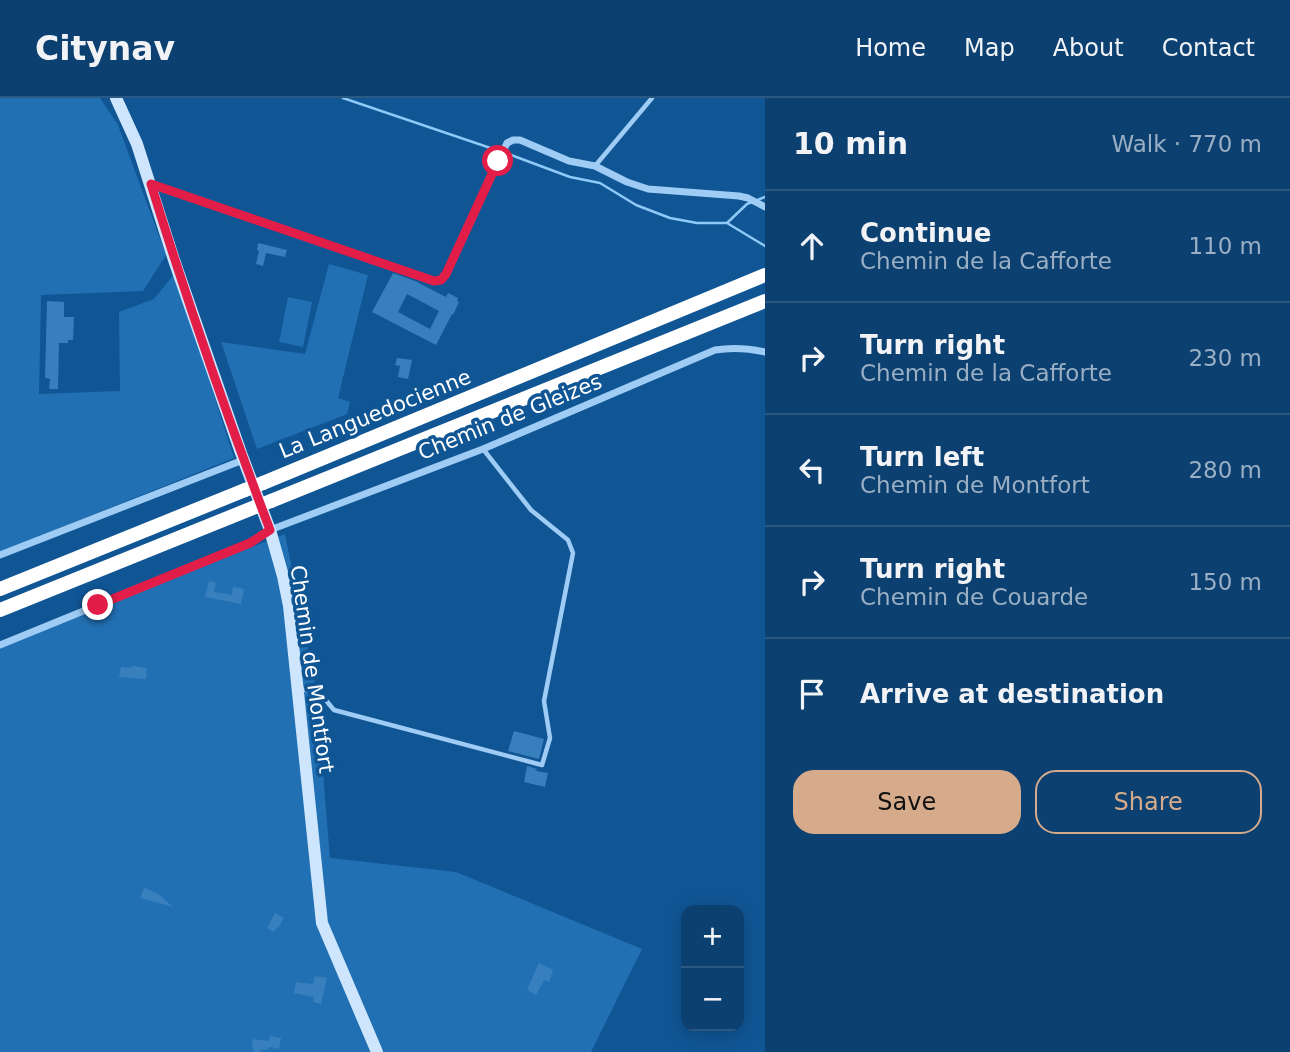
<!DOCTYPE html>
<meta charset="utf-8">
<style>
body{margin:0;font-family:"DejaVu Sans",sans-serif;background:#154775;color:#f1f3f6}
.controls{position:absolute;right:21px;bottom:21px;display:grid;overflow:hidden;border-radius:14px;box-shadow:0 4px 18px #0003}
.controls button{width:63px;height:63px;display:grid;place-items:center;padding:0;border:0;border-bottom:2px solid #2c5983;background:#0c4070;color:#f1f3f6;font:35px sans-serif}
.stop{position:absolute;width:21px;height:21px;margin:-16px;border:5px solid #e11d48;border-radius:50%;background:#fff}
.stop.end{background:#e11d48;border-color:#fff;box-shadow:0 2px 7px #0008}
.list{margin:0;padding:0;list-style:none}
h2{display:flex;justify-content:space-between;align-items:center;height:91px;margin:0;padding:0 28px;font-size:30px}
h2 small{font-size:23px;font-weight:400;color:#9aafc3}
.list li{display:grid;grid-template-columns:46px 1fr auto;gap:21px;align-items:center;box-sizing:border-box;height:112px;padding:0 28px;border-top:2px solid #2c5983}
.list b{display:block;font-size:26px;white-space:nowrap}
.list p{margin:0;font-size:23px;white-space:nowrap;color:#9aafc3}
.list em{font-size:23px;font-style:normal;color:#9aafc3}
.actions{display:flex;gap:14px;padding:21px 28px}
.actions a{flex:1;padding:16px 0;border:2px solid #d6ab8b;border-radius:21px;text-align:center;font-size:24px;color:#d6ab8b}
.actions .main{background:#d6ab8b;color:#111}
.icon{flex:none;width:38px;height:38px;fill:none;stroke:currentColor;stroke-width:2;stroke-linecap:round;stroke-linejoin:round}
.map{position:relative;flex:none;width:765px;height:954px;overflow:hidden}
header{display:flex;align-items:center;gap:42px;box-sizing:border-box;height:98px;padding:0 35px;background:#0c4070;border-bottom:2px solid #2c5983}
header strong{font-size:33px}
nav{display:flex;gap:38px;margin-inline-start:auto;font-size:24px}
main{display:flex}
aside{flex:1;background:#0c4070}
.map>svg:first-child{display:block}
.green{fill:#2270b4}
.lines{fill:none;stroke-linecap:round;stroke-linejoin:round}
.stream{stroke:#8fc9f7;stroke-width:2.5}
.building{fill:#387fbd;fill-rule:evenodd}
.lane{stroke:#9eccf4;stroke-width:4.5}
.street{stroke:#9eccf4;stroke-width:7}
.secondary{stroke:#cde6fd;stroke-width:12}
.highway{stroke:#fff;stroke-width:14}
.highway-bridge{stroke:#fff;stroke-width:14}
.route{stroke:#e11d48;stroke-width:9}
.labels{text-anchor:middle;stroke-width:7;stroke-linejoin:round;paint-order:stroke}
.street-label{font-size:21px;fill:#fff;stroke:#105695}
</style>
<header>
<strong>Citynav</strong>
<nav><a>Home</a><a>Map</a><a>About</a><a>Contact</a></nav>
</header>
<main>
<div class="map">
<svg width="765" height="954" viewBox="0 0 765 954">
<rect width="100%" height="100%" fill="#105695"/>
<path class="green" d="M0,0H100L118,27L166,157L143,193L41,197L39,296L120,293L119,214L154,201L175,175L234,360L0,454Z
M329,166L368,177L338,300L350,304L347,316L257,351L221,244L305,256Z
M288,199L312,204L303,249L279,244Z
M285,436L316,591L330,760L456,774L642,851L591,954H0V548Z"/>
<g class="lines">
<path class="stream" d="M343,0L511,57L570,79L600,85L636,107L670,120L697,125H727L747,106L765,99
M727,125L765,148"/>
</g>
<path class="building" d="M258,145L287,152L285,159L266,155L263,168L256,166L259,153L257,152Z
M393,175L415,183L446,199L448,195L458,200L457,203L459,204L453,217L452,216L436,247L372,214ZM407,196L439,213L430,231L398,214Z
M47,203L64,204V219H74L73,242H68V245H59L58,291H49L50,281L45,280Z
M397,260L412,262L408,281L398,279L400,268L395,267Z
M209,483L216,485L214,494L232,497L233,489L244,491L241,506L205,499Z
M132,568L147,570L146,581L119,579L121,569L131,570Z
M514,633L544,641L539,661L508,653Z
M527,668L537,671L536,673L548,675L545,689L524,684Z
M144,790L157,795L173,809L140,800Z
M275,815L284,820L278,830L277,829L274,834L267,830Z
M539,865L553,872L549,884L544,882L536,897L527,892Z
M315,878L327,880L321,906L313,904L314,899L294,895L296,884L313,886Z
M270,938L281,940L279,951L269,949L268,952L261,951L260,954H253L254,951H252L253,941L269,943Z"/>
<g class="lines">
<path class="lane" d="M595,68L652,0
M299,591L319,594L334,612L542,667L550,640L544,603L573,455L568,442L531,412L483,351"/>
<path class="street" d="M151,86L434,183L441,182L446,176L507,45L513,42H520L569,63L595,68L627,84L648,91L739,98L748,100L765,109
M0,457L243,362
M0,547L250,445L270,432L483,351L715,252C733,249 747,250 765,254"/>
<path class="secondary" d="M116,0L137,46L174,162L241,355L270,432L283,478L289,508L322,825L377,954"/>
<path class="highway" d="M263,385L765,177
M271,403L765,203
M0,491L245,392
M0,512L255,409"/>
<path class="highway-bridge" d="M245,392L263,385
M255,409L271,403"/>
</g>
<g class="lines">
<path class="route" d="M98,507L250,445L270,432C227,318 187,203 151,86L434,183L441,182L446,176L498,63"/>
</g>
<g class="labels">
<g class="street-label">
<text transform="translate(375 316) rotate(-22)" y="7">La Languedocienne</text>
<text transform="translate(510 319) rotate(-22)" y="7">Chemin de Gleizes</text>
<text transform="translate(312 571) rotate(82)" y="7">Chemin de Montfort</text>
</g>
</g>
</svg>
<div class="controls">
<button>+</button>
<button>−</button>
</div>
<div class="stop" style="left:498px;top:63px"></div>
<div class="stop end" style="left:98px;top:507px"></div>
</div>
<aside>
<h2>10 min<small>Walk · 770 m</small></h2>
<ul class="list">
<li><svg class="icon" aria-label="ahead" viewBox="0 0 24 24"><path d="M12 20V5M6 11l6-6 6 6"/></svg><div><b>Continue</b><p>Chemin de la Cafforte</p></div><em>110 m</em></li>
<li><svg class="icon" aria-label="right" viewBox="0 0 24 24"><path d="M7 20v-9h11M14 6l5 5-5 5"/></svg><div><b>Turn right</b><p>Chemin de la Cafforte</p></div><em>230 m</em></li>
<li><svg class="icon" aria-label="left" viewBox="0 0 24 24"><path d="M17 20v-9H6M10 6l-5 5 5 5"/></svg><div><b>Turn left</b><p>Chemin de Montfort</p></div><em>280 m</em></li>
<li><svg class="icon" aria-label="right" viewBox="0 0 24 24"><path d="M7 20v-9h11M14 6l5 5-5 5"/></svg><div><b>Turn right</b><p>Chemin de Couarde</p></div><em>150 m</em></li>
<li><svg class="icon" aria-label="arrive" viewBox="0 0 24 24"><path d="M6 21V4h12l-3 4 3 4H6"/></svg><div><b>Arrive at destination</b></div></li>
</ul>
<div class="actions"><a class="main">Save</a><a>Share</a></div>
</aside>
</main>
